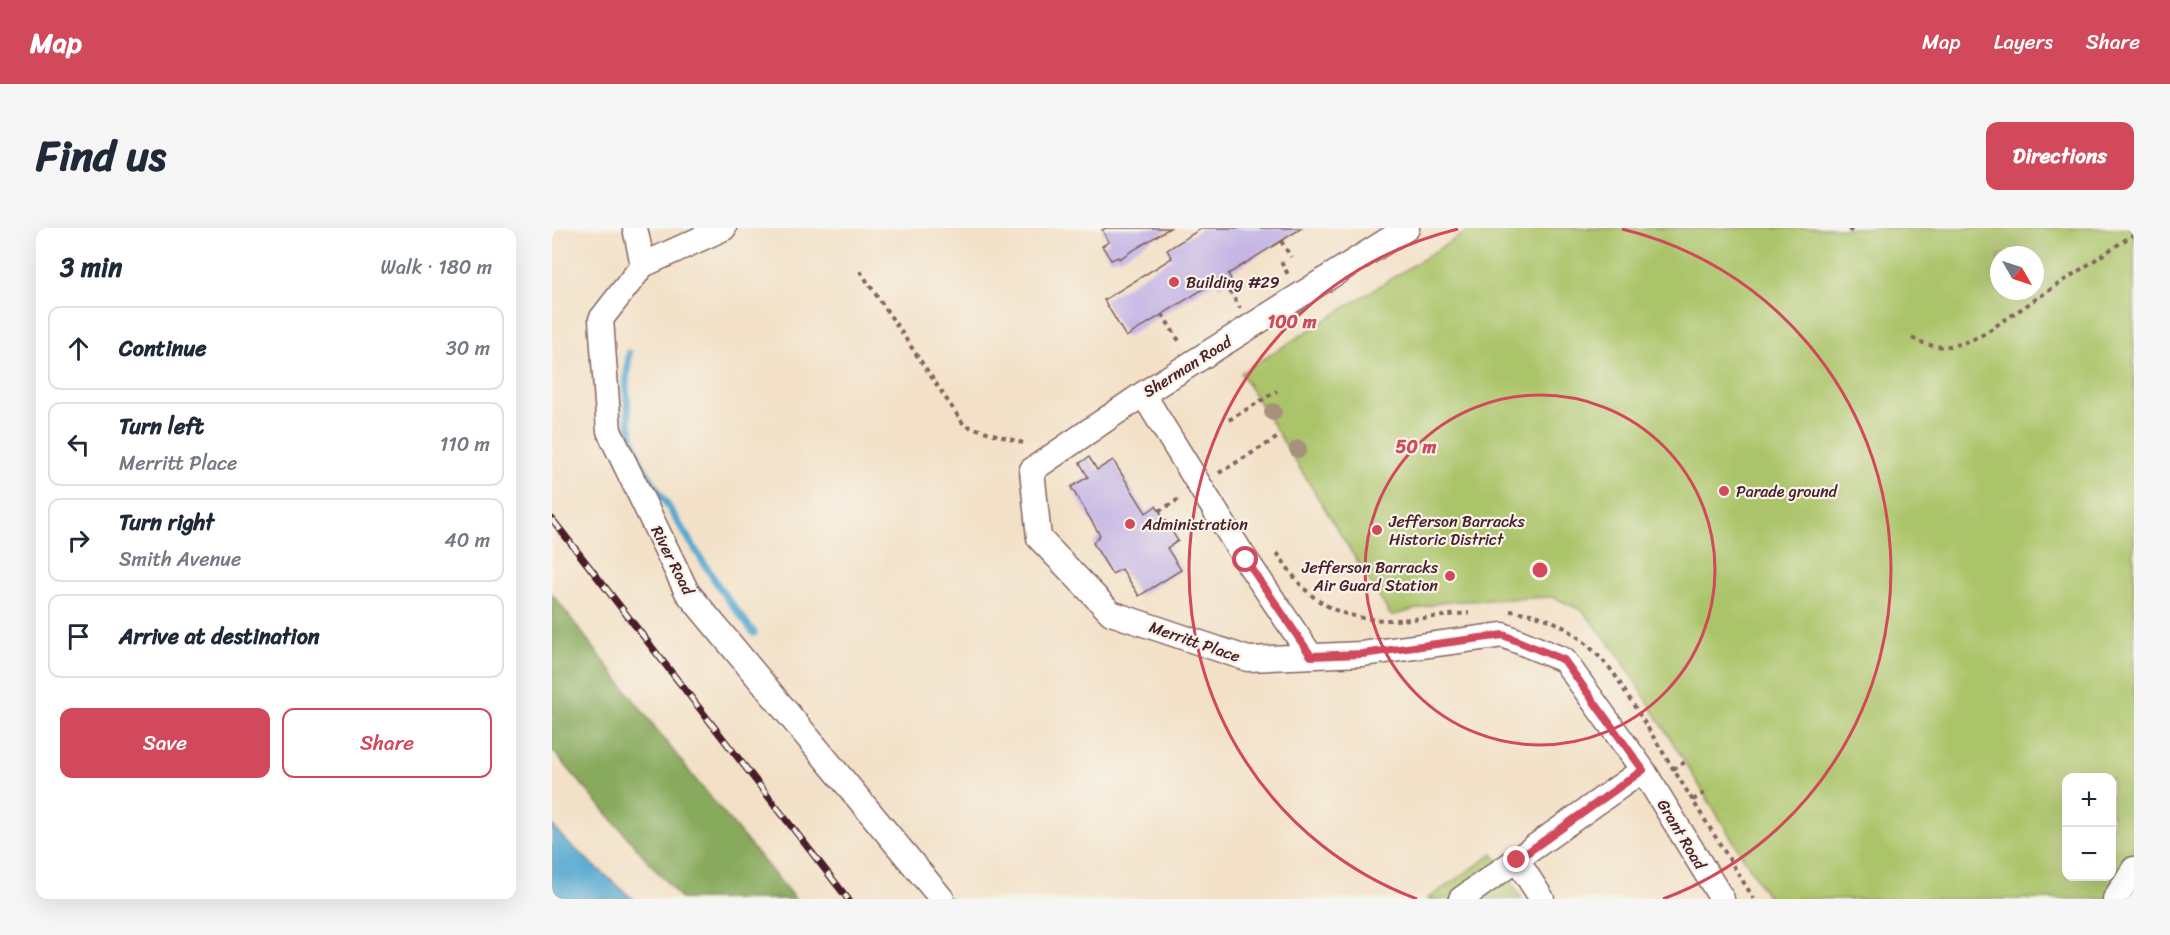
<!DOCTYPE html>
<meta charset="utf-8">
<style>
body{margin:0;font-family:Sriracha,sans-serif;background:#f6f6f7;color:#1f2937}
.controls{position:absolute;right:18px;bottom:18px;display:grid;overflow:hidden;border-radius:12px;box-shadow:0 6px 24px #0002}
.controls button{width:54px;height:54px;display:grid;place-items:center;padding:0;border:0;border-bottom:2px solid #e0e1e3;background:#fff;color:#1f2937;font:30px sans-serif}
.compass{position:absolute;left:1438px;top:18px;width:54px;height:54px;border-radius:50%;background:#fff;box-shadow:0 6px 24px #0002;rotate:129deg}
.stop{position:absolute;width:18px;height:18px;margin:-14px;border:4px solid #d1495b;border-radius:50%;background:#fff}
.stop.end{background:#d1495b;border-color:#fff;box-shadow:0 2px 6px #0008}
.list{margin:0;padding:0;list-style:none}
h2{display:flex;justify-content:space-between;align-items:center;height:78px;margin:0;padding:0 24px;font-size:26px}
h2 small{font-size:20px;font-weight:400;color:#747a83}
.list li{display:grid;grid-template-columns:39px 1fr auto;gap:18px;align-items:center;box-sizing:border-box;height:84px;margin:0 12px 12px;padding:0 12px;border:2px solid #e0e1e3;border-radius:12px}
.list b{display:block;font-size:22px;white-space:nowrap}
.list p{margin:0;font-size:20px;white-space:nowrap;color:#747a83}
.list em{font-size:20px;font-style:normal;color:#747a83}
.actions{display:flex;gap:12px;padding:18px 24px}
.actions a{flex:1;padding:14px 0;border:2px solid #d1495b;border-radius:12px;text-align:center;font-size:21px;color:#d1495b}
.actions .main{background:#d1495b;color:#fff}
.icon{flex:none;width:33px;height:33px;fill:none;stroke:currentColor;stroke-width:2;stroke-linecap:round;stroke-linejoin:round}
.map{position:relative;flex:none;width:1582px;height:671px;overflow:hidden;border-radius:12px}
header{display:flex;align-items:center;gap:36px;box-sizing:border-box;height:84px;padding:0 30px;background:#d1495b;color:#fff}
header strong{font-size:28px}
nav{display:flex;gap:33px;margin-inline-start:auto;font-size:21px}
.intro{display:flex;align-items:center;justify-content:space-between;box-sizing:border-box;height:144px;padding:0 36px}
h1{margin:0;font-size:42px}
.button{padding:15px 27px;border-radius:12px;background:#d1495b;color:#fff;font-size:21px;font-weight:700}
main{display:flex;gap:36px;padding:0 36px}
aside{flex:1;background:#fff;border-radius:12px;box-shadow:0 6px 24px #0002}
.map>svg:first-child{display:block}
.green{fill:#abc469;stroke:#7a724a;stroke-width:1.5;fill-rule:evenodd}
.forest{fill:#88aa5d;stroke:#696444;stroke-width:1.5}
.water{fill:#55a9d1;stroke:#50647e;stroke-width:1.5}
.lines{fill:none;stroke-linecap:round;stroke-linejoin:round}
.stream{stroke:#55a9d1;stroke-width:7}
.building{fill:#c3b4e5}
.minor-casing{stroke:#856362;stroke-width:27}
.path{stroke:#856362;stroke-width:4;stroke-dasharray:4.5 4.5;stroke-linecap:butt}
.minor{stroke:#fff;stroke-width:24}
.rail-casing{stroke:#4a1f2b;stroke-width:7}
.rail{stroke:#f7f3e8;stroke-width:4.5;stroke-dasharray:14;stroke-linecap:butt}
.tree{fill:#a6927c}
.route{stroke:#d1495b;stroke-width:8}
.ring{fill:none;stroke:#d1495b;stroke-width:3}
.poi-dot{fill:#d1495b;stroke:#f7f3e8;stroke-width:2}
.labels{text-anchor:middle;stroke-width:4.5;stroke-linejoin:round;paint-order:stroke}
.poi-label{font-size:16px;fill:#4a1f2b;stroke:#f7f3e8;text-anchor:start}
.street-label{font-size:16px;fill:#4a1f2b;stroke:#f7f3e8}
.centre{fill:#d1495b;stroke:#f7f3e8;stroke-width:3}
.ring-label{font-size:18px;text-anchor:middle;font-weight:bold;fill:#d1495b;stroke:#f7f3e8;stroke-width:4.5;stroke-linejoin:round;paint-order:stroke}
</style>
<header>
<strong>Map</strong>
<nav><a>Map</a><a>Layers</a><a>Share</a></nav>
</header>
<div class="intro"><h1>Find us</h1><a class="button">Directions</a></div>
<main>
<aside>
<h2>3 min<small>Walk · 180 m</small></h2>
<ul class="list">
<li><svg class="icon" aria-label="ahead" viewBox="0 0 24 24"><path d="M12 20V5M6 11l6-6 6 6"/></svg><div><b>Continue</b></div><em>30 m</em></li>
<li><svg class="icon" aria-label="left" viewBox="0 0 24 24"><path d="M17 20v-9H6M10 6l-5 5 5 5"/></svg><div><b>Turn left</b><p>Merritt Place</p></div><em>110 m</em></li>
<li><svg class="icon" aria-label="right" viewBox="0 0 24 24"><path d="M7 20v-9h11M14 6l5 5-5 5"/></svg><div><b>Turn right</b><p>Smith Avenue</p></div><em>40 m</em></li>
<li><svg class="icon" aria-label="arrive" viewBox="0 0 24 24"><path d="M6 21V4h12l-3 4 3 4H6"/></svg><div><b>Arrive at destination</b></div></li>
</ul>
<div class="actions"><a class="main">Save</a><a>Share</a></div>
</aside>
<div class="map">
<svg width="1582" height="671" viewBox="0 0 1582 671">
<rect width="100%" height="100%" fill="#f7f3e8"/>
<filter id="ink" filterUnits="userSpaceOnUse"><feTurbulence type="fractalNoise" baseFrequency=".0167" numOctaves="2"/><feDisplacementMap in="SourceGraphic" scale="12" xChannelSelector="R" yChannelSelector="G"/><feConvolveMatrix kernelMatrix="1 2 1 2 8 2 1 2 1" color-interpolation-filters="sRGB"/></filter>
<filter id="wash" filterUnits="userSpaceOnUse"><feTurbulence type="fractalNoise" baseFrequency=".008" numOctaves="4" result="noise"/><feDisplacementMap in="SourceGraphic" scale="24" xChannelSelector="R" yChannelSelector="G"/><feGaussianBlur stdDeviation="1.35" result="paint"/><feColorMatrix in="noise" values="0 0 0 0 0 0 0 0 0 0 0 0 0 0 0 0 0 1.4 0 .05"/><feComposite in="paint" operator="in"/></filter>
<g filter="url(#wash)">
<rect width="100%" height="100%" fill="#f3e1c7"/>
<path class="green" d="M920,0H1582V671H1217L1067,427L1031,383L1001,369L891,374L839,388L689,145ZM1447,27H1483V63H1447ZM1514,550H1560V648H1514Z
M941,626L970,671H875Z"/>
<path class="forest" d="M0,366L143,551L243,671H129L0,522Z"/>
<path class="water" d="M0,597L14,613L81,671H0Z"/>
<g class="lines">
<path class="stream" d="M77,125L74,157L77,195L86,231L169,362L202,405"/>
</g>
<g id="blocks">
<path class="building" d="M554,0H618L567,31L566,29L559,32L550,18L557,14L550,2Z
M650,0H750L676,46L679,51L667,59L664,53L574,109L552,72L620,30L615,22Z
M537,229L545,242L561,232L594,285L604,278L626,313L615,320L629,342L587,368L570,341L560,346L541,315L548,307L519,259L536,249L528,235Z"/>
</g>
</g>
<g filter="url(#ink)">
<use href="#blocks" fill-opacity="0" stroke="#856362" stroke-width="1.5"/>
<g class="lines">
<g class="minor-casing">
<path id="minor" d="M83,0L91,37L49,91L57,203L135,364L390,671
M855,0L591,166L480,242L487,310L559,385L696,431L810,426L951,407L1012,432L1091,542L1170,671
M91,37L172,0
M591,166L690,326L759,428
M965,632L990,671
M909,671L1091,542
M1563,671L1582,641"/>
</g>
<path class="path" d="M1297,4L1300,0
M729,13L739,29
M729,34L737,48
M308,43L412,197L471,215
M673,55L688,80
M610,86L629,116
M1360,110C1386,124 1405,119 1430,107L1582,6
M677,192L725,163
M667,245L728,208
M607,283L629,270
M725,325C735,338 744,354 757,365C802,405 863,390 917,385
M958,383C1004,386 1032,410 1061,444L1202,671
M1121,541L1135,533
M1141,572L1154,564"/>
<use href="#minor" class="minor"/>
<g class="rail-casing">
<path id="rail" d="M0,291L296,671"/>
</g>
<use href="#rail" class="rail"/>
</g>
<g class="tree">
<circle cx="721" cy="184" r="9"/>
<circle cx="746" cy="221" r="9"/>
</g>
</g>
<g class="lines" filter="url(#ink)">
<path class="route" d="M694,332L759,428L810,426L951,407L1012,432L1091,542L965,632"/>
</g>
<g class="ring">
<circle cx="988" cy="342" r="175"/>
<path d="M865 671A351 351 0 0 1 906 1M1070 1A351 351 0 0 1 1111 671"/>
</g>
<g class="poi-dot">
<circle cx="622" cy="54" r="6"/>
<circle cx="1172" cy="263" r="6"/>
<circle cx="578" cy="296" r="6"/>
<circle cx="825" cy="302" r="6"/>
<circle cx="898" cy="348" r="6"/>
</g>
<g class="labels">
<g class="poi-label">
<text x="634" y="60">Building #29</text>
<text x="1184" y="269">Parade ground</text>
<text x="837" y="299">Jefferson Barracks<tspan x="837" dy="18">Historic District</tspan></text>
<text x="590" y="302">Administration</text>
<text x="886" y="345" text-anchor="end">Jefferson Barracks<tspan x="886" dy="18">Air Guard Station</tspan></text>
</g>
<g class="street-label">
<text transform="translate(635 138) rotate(-32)" y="6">Sherman Road</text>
<text transform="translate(121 332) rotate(63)" y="6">River Road</text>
<text transform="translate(643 413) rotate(19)" y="6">Merritt Place</text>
<text transform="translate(1130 606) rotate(59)" y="6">Grant Road</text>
</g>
</g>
<circle cx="988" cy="342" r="9" class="centre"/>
<g class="ring-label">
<text x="740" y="100">100 m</text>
<text x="864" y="225">50 m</text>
</g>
</svg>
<div class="controls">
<button>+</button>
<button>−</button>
</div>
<svg class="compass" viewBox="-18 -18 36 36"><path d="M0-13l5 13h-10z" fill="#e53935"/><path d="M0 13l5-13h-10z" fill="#747a83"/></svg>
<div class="stop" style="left:694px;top:332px"></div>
<div class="stop end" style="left:965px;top:632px"></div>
</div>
</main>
